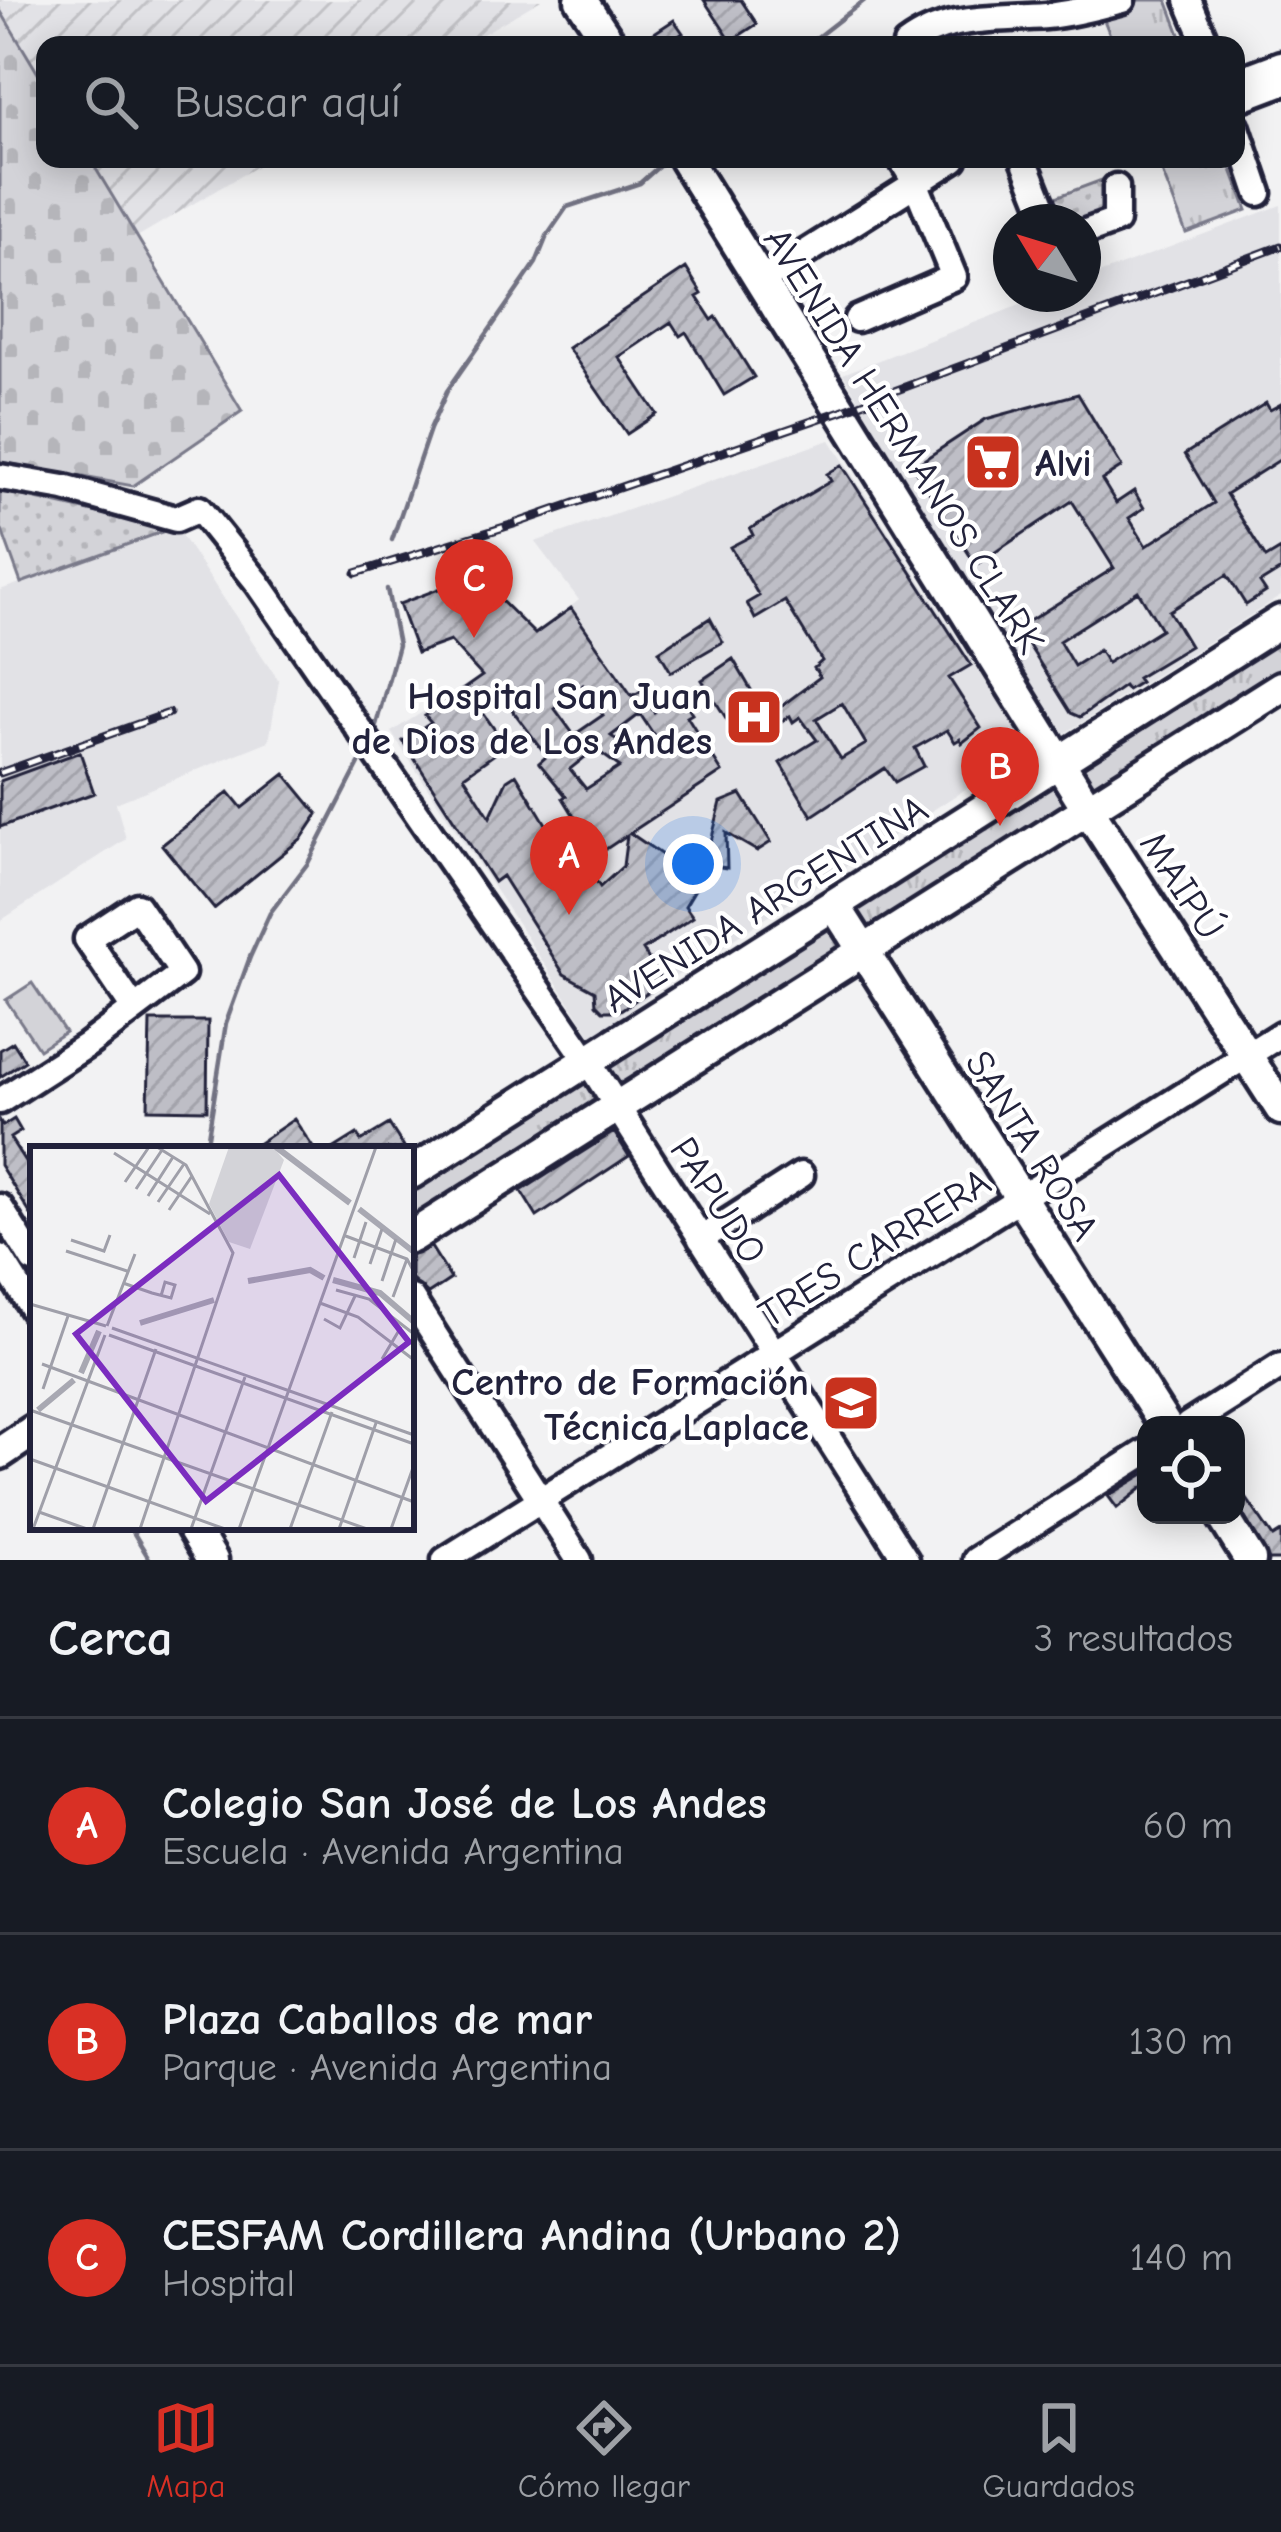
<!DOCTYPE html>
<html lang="es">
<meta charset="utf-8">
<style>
body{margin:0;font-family:"Comic Neue",sans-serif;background:#20242c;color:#f1f3f6}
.controls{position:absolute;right:36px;bottom:36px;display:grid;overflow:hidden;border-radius:24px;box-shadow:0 6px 30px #0003}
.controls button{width:108px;height:108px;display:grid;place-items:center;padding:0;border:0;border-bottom:3px solid #363941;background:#171b24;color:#f1f3f6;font:60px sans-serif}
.compass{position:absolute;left:993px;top:204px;width:108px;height:108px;border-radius:50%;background:#171b24;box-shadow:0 6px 30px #0003;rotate:308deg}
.you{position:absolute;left:693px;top:864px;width:42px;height:42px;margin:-30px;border:9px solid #fff;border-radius:50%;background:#1a73e8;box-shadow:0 0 0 18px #1a73e833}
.badge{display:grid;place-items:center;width:78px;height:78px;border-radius:50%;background:#d93025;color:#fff;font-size:39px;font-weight:700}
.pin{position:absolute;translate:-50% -99px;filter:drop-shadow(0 3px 6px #0008)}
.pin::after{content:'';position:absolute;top:63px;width:42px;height:36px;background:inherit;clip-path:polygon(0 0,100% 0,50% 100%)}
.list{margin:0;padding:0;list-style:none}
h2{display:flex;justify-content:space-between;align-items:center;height:156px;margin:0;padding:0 48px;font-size:51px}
h2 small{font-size:39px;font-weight:400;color:#9ea1a6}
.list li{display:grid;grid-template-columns:78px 1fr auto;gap:36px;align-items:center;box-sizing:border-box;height:216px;padding:0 48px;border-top:3px solid #363941}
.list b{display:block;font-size:45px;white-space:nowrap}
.list p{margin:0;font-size:39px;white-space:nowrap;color:#9ea1a6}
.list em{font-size:39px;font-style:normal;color:#9ea1a6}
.icon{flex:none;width:66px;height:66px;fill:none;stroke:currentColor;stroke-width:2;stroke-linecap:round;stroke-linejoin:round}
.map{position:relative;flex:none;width:1281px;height:1560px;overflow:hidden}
.search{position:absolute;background:#171b24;box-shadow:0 6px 30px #0003;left:36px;right:36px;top:36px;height:132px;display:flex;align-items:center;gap:30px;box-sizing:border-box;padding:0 42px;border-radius:24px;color:#9ea1a6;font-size:45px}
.sheet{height:804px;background:#171b24}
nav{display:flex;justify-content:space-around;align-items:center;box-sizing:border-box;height:168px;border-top:3px solid #363941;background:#171b24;font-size:33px;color:#9ea1a6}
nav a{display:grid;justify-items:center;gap:6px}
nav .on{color:#d93025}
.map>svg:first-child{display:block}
.built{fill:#e2e2e6}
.industrial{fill:url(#industrial-furrows)}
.grass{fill:url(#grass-dots);stroke:#7a7a8a;stroke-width:3}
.cemetery{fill:url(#cemetery-stones);stroke:#7a7a8a;stroke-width:3}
.park{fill:url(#park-tufts);stroke:#7a7a8a;stroke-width:3}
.pitch{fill:#d3d3d8;stroke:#7a7a8a;stroke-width:3}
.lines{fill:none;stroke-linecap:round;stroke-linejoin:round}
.stream{stroke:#727282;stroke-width:4.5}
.building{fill:url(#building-hatch);stroke:#22223b;stroke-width:3;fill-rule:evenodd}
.minor-casing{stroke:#22223b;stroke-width:33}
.major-casing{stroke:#22223b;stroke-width:39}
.minor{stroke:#fff;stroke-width:24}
.major{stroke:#fff;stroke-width:30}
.rail-casing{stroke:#22223b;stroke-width:9}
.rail{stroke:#fff;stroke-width:4.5;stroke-dasharray:14;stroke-linecap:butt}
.labels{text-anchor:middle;stroke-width:9;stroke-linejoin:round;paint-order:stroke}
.street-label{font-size:39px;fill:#22223b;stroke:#fff}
.poi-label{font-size:39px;font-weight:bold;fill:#22223b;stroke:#fff;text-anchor:end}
.inset-river{fill:none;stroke:#a8a8b2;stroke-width:6}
.inset-road{fill:none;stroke:#9f9fa9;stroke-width:3}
.view{fill:#7b2cbf;fill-opacity:0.15;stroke:#7b2cbf;stroke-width:6}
.inset-edge{fill:none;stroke:#22223b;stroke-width:6}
</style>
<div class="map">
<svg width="1281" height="1560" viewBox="0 0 1281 1560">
<defs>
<pattern id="industrial-furrows" width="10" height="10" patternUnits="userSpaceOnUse" patternTransform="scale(3)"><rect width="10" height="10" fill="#e2e2e6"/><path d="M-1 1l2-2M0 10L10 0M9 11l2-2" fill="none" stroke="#c2c2c6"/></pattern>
<pattern id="grass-dots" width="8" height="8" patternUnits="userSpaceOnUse" patternTransform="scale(3)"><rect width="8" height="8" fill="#d3d3d8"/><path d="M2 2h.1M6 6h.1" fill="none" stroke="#b5b5ba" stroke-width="1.8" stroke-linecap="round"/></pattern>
<pattern id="cemetery-stones" width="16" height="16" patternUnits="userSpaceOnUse" patternTransform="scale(3)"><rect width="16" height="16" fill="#d3d3d8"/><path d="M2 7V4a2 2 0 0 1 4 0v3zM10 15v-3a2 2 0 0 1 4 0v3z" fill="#b5b5ba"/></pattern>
<pattern id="park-tufts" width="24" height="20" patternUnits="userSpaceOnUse" patternTransform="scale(3)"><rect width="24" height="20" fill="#d3d3d8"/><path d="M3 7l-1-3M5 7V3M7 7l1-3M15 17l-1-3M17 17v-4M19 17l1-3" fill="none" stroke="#b5b5ba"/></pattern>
<pattern id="building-hatch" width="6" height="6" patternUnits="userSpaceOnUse" patternTransform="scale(3)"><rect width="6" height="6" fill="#bebec6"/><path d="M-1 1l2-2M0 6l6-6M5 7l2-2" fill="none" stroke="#a3a3ab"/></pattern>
</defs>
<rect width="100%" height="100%" fill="#f2f2f3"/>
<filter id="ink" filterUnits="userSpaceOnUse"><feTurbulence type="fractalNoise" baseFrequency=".00833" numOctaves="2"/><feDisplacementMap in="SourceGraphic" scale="24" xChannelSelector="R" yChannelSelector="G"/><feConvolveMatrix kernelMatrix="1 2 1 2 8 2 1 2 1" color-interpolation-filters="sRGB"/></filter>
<g filter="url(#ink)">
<path class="built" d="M1281,205V596L1059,737L843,374L1048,294H1083V280Z
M830,440L1020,735L1023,748L1018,755L669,981L593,1038L391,732L477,678L488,698L535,634L579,600L535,542Z
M177,529L279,681L269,741L116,803L126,839L0,921V590Z"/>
<path class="industrial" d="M0,0H541L464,45H45V85L0,10Z
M90,159H269L137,237Z"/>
<path class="grass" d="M1102,180L1112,210L1083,222H1063L1053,198Z
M0,491L170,529L21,583L0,525Z"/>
<path class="cemetery" d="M0,10L45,85V159H90L242,411L133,486L0,462Z"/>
<path class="park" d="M1096,0H1167L1184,45H1114Z
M1157,159H1228L1247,210L1186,233Z
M1281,623V672L411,1230V1182Z"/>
<path class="pitch" d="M32,983L65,1032L39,1049L6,1000Z"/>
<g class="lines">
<path class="stream" d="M807,45L865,0
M392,540L430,429L447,391L536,263L547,236L567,207L640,183L667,159
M376,725L398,645L387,589
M206,1149L226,1023L250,957L270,913L308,863L359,764
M130,1527L150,1560"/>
</g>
<path class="building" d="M704,0H741L757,24L731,41Z
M674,20L683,33L665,45H636Z
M686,268L702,294L697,297L712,320L716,317L754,377L724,395L686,332L680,336L671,322L619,357L657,414L627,434L568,348Z
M1078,394L1122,467L1102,480L1116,503L1134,491L1144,508L1129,518L1146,546L1214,503L1185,454L1266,403L1270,410L1281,404V459L1226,494L1266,558L1281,549V570L1260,583L1266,592L1246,605L1227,575L1169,611L1190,646L1137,678L1140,682L1127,690L1124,686L1080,717L1071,713L1018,628L1114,568L1072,501L976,565L913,467L986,419ZM1138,591L1161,629L1107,663L1099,650L1074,666L1059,641Z
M842,465L971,665L949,678L981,728L962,743L960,739L955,742L947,730L915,748L924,766L895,782L885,768L812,816L780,763L817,740L800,717L793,722L790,716L743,745L702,680L733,659L767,717L820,677L814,668L822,661L785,601L755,619L747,603L759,596L730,547L753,535L750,529L831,481L827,474ZM842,703L866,744L841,759L816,719Z
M475,575L535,634L571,608L632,696L641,691L654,712L680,694L692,713L687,716L722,772L630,833L700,881L685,906L693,917L643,950L663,982L619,1011H603L596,1004L595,991L564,974L502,876L494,882L403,741L431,723L425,716L482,676L450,641L417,653L399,604ZM583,685L603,715L574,735L555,709ZM499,692L547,756L539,763L566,796L563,798L579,824L555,839L516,774L507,780L490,817L464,776L506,746L479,707ZM640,714L658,741L638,754L611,736ZM595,749L620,767L586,789L570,769ZM627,835L623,866L600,887L585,863Z
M710,618L723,642L671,672L659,651Z
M80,752L94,793L0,827V781Z
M285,774L318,814L302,838L214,909L162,845L229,792L242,808Z
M741,794L771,842L757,851L726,833L727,868L705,865L721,802Z
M150,1021H208L207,1110L148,1109Z
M13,1042L25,1061L0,1077V1050Z
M14,1119L21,1131L10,1138L33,1174V1218L0,1165V1121L3,1126Z
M294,1119L314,1149H250Z
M389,1124L405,1149H333L357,1134L361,1141Z
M614,1132L629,1156L537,1217L521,1191Z
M431,1247L451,1279L428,1294L411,1279V1256Z
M1146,1473V1485L1117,1508L1108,1496Z
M1236,1483L1273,1537L1281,1532V1560H1269L1236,1502Z"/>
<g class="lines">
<g class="minor-casing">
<path id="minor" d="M1188,0L1207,45
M906,45C947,14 997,20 1046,16C1071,14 1097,7 1122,0
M1236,81L1281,64
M1236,100L1281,83
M1236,125L1259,193
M1024,159L1049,222
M1083,233L1116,221V187
M761,281L954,159
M857,319L954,277L915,182L901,159
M0,477L64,488L176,519L199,509L258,583L588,1061L906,1560
M0,1101L87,1045L182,973L137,906L87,939L134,1009
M0,1207L33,1260
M701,1239L801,1175
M0,1257L33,1310
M411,1298L579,1560
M1188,1425L1281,1366
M445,1560L1281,1034
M976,1560L1146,1452"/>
</g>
<g class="major-casing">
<path id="major" d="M581,0L611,45
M685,159L1088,809L1281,1109
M835,906L1165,1425
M411,1173L1281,621
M411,1237L1281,687
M0,1453L33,1431
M1222,1515L1250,1560
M192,1527L212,1560"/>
</g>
<use href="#minor" class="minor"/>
<use href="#major" class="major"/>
<g class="rail-casing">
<path id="rail" d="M356,573L514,524L841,411L1281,246
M0,773L169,713"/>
</g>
<use href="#rail" class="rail"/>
</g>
</g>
<defs>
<g id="supermarket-square" transform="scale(3)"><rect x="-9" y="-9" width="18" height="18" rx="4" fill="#c8321e" stroke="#fff"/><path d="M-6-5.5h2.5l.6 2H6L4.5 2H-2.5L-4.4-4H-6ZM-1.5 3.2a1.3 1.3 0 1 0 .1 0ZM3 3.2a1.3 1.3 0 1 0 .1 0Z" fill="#fff"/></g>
<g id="hospital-square" transform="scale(3)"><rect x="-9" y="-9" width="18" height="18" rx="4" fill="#c8321e" stroke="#fff"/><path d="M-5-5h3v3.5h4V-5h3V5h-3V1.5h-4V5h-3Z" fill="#fff"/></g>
<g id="university-square" transform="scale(3)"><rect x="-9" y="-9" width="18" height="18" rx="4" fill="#c8321e" stroke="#fff"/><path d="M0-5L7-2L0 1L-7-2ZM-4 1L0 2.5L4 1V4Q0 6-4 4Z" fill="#fff"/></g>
</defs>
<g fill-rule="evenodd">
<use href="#supermarket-square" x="993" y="462"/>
<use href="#hospital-square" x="754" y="717"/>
<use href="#university-square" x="851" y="1403"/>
</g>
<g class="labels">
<g class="street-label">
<text transform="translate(905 440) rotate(58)" y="14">AVENIDA HERMANOS CLARK</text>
<text transform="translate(1183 885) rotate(57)" y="14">MAIPÚ</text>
<text transform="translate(765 903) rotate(-32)" y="14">AVENIDA ARGENTINA</text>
<text transform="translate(1033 1145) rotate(58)" y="14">SANTA ROSA</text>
<text transform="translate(719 1200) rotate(57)" y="14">PAPUDO</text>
<text transform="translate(874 1247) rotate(-32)" y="14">TRES CARRERA</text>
</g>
<g class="poi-label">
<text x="1035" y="476" text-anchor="start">Alvi</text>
<text x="712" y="709">Hospital San Juan<tspan x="712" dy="45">de Dios de Los Andes</tspan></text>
<text x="809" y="1395">Centro de Formación<tspan x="809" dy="45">Técnica Laplace</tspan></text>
</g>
</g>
<g transform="translate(30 1146)">
<rect width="384" height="384" fill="#f2f2f3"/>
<path d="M199,1H243L254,14L220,103L199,96L179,58Z" fill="#d3d3d8"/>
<path class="inset-river" d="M246,1L320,57M329,63L384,106M303,134L350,147L384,176M218,135L280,124L294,132M110,177L184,154M51,227L69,185M8,264L44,234"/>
<path class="inset-road" d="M84,7L180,68M95,36L119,1M106,43L132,4M118,50L143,11M128,56L154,18M139,64L162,30M313,89L377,113L384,126M41,94L74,105L80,89M36,105L97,125M324,112L336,76M340,118L352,83M352,135L366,93M93,137L122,147L141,152L145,139L135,136L131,150M306,144L339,153L384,188M363,151L377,113M290,157L328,171L384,214M0,158L76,180M294,173L310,182L325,150M77,180L105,108M82,182L384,289M79,189L384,298M352,213L371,181M12,218L384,356M13,243L38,170M0,264L337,383M0,313L195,383M9,366L57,383M3,383L75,189M63,383L126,203M110,383L203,107L156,19L127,1M161,383L215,231M209,383L346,1M260,383L302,266M309,383L346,277M361,383L384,319"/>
<path class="view" d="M249,29L379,196L176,355L46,188Z"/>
<rect width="384" height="384" class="inset-edge"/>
</g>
</svg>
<div class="controls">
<button><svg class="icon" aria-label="locate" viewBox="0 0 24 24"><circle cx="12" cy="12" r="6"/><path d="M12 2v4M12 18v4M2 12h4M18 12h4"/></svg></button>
</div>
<svg class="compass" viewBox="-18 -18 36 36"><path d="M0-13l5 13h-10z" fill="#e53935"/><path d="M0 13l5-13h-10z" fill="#9ea1a6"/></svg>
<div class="you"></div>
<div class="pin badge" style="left:569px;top:915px">A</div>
<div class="pin badge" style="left:1000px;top:826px">B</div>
<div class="pin badge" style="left:474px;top:638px">C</div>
<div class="search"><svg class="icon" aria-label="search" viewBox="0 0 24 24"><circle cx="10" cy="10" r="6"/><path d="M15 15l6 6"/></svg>Buscar aquí</div>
</div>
<section class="sheet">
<h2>Cerca<small>3 resultados</small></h2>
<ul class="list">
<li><span class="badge">A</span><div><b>Colegio San José de Los Andes</b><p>Escuela · Avenida Argentina</p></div><em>60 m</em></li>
<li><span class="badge">B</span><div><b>Plaza Caballos de mar</b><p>Parque · Avenida Argentina</p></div><em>130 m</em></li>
<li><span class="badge">C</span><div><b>CESFAM Cordillera Andina (Urbano 2)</b><p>Hospital</p></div><em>140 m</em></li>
</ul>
</section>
<nav>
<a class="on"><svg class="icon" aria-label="map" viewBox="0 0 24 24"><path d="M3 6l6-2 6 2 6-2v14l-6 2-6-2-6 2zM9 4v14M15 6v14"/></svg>Mapa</a>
<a><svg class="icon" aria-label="directions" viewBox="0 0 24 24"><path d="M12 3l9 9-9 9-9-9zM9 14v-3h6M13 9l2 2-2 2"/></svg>Cómo llegar</a>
<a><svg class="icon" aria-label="saved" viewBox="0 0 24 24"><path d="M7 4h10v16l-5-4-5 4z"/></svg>Guardados</a>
</nav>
